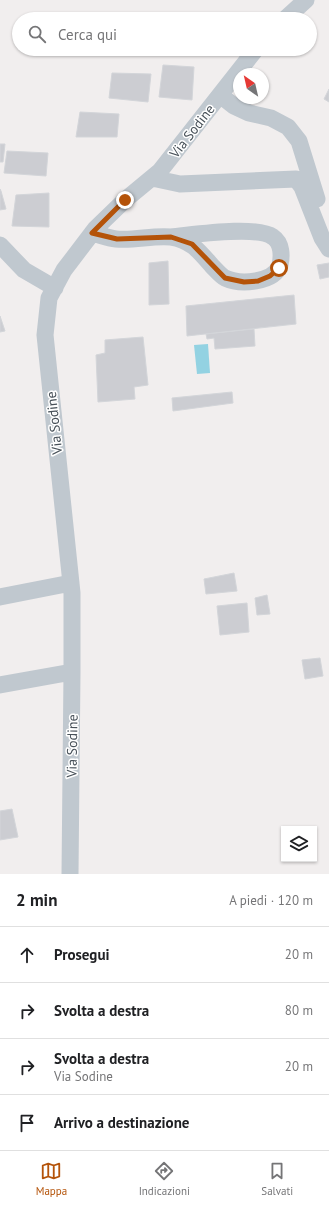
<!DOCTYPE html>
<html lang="it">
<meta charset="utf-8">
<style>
body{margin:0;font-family:"PT Sans",sans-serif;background:#f6f6f6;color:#202124}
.controls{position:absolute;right:12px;bottom:12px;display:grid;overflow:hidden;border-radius:0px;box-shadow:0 1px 3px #0004}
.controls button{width:36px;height:36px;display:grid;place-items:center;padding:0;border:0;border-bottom:1px solid #e0e0e0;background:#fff;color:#202124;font:20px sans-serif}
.compass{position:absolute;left:233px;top:68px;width:36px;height:36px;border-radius:50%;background:#fff;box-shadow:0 1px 3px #0004;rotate:326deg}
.stop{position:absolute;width:12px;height:12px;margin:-9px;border:3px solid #b45309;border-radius:50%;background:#fff}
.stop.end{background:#b45309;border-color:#fff;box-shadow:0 1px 4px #0008}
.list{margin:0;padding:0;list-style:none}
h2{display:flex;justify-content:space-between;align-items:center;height:52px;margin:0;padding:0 16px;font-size:17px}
h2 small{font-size:13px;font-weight:400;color:#757577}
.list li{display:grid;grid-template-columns:26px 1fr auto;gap:12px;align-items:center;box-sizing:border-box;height:56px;padding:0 16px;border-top:1px solid #e0e0e0}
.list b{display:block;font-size:15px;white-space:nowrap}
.list p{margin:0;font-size:13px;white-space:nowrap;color:#757577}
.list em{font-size:13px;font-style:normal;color:#757577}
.icon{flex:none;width:22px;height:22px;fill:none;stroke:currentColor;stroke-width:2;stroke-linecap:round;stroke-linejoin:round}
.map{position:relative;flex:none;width:329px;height:874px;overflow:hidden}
.search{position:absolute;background:#fff;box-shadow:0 1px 3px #0004;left:12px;right:12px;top:12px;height:44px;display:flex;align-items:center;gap:10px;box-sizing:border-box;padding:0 14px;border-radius:22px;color:#757577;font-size:15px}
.sheet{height:276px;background:#fff}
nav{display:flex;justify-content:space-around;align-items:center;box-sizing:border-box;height:56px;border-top:1px solid #e0e0e0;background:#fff;font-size:11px;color:#757577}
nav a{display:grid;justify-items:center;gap:2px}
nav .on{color:#b45309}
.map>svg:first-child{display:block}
.water{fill:#93d2e2}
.building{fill:#cccdd2;stroke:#d3d5d9}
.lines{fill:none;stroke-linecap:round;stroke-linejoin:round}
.minor{stroke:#c0c8cf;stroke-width:17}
.route{stroke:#b45309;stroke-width:5}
.labels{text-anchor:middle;stroke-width:3;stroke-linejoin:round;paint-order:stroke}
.street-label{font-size:14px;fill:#485159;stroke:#fff}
</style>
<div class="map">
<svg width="329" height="874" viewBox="0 0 329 874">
<rect width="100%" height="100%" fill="#f1eeee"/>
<path class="water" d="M208,344L210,373L197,374L194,345Z"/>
<path class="building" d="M163,65L194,67L192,100L159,97Z
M112,73L151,74L148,102L109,98Z
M329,89V102L324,99Z
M80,112L119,114L117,137H76Z
M0,144H5L3,162H0Z
M7,151L48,153L46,176L4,173Z
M0,189L1,191L6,209L0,210Z
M49,193V227L12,226L16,195Z
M168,261L169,304L149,305V263Z
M329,263V277L320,279L317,265Z
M294,295L296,324L187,336L186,306Z
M0,316L5,331L0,332Z
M254,329L255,346L215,349L214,338L207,339L206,334Z
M143,337L148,385L134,387L135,399L98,402L96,355L105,353V340Z
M232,392L233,403L173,411L172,398Z
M234,573L237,591L206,594L204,579Z
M267,595L270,614L257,615L255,598Z
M247,603L249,632L220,635L217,606Z
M320,658L323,676L305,679L302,660Z
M12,809L18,837L0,840V811Z"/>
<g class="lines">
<path class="minor" d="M285,19L306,0
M220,95L234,106L249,113L271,118L288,127L299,141L317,199
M152,178L180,184L296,179L302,187L322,238L329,249
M92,233C100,235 108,238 116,239C134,241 153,235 171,237C191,240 200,252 212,266C216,270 221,276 225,278C240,285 274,283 280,265C282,256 282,243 273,237C256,225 193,235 171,237
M0,245L24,270L55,288
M0,597L71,583
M0,685L72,672
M70,874L72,672V593L45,335L49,298L64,270L96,228L125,200L160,171L256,49"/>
</g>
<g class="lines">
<path class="route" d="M125,200L92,233L117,239L171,237L192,244L225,278L244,282L258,281L270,276L279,268"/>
</g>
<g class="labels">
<g class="street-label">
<text transform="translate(192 131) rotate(-52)" y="5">Via Sodine</text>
<text transform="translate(54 423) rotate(-96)" y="5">Via Sodine</text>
<text transform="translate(72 746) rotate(-89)" y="5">Via Sodine</text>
</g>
</g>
</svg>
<div class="controls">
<button><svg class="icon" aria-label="layers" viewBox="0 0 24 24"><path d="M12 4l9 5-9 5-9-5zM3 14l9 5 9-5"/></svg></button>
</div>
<svg class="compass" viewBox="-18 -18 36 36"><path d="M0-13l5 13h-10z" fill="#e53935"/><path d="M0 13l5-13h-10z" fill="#757577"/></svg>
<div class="stop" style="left:279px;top:268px"></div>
<div class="stop end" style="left:125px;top:200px"></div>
<div class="search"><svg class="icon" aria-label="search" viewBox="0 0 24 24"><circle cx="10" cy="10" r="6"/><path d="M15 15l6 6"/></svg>Cerca qui</div>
</div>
<section class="sheet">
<h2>2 min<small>A piedi · 120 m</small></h2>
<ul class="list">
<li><svg class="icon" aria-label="ahead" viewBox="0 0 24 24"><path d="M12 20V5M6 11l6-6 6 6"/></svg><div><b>Prosegui</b></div><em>20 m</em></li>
<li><svg class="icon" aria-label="right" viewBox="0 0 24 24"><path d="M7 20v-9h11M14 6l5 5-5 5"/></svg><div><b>Svolta a destra</b></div><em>80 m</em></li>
<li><svg class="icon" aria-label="right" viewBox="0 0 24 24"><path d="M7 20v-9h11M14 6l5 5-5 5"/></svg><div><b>Svolta a destra</b><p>Via Sodine</p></div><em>20 m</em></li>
<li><svg class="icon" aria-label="arrive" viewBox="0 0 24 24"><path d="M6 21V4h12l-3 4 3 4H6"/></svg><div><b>Arrivo a destinazione</b></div></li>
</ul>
</section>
<nav>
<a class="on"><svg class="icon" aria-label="map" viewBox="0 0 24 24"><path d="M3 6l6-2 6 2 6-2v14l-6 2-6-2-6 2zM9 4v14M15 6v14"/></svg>Mappa</a>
<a><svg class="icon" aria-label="directions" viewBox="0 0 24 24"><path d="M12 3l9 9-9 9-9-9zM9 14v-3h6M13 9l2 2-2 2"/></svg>Indicazioni</a>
<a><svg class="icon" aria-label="saved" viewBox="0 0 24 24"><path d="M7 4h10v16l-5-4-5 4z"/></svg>Salvati</a>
</nav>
